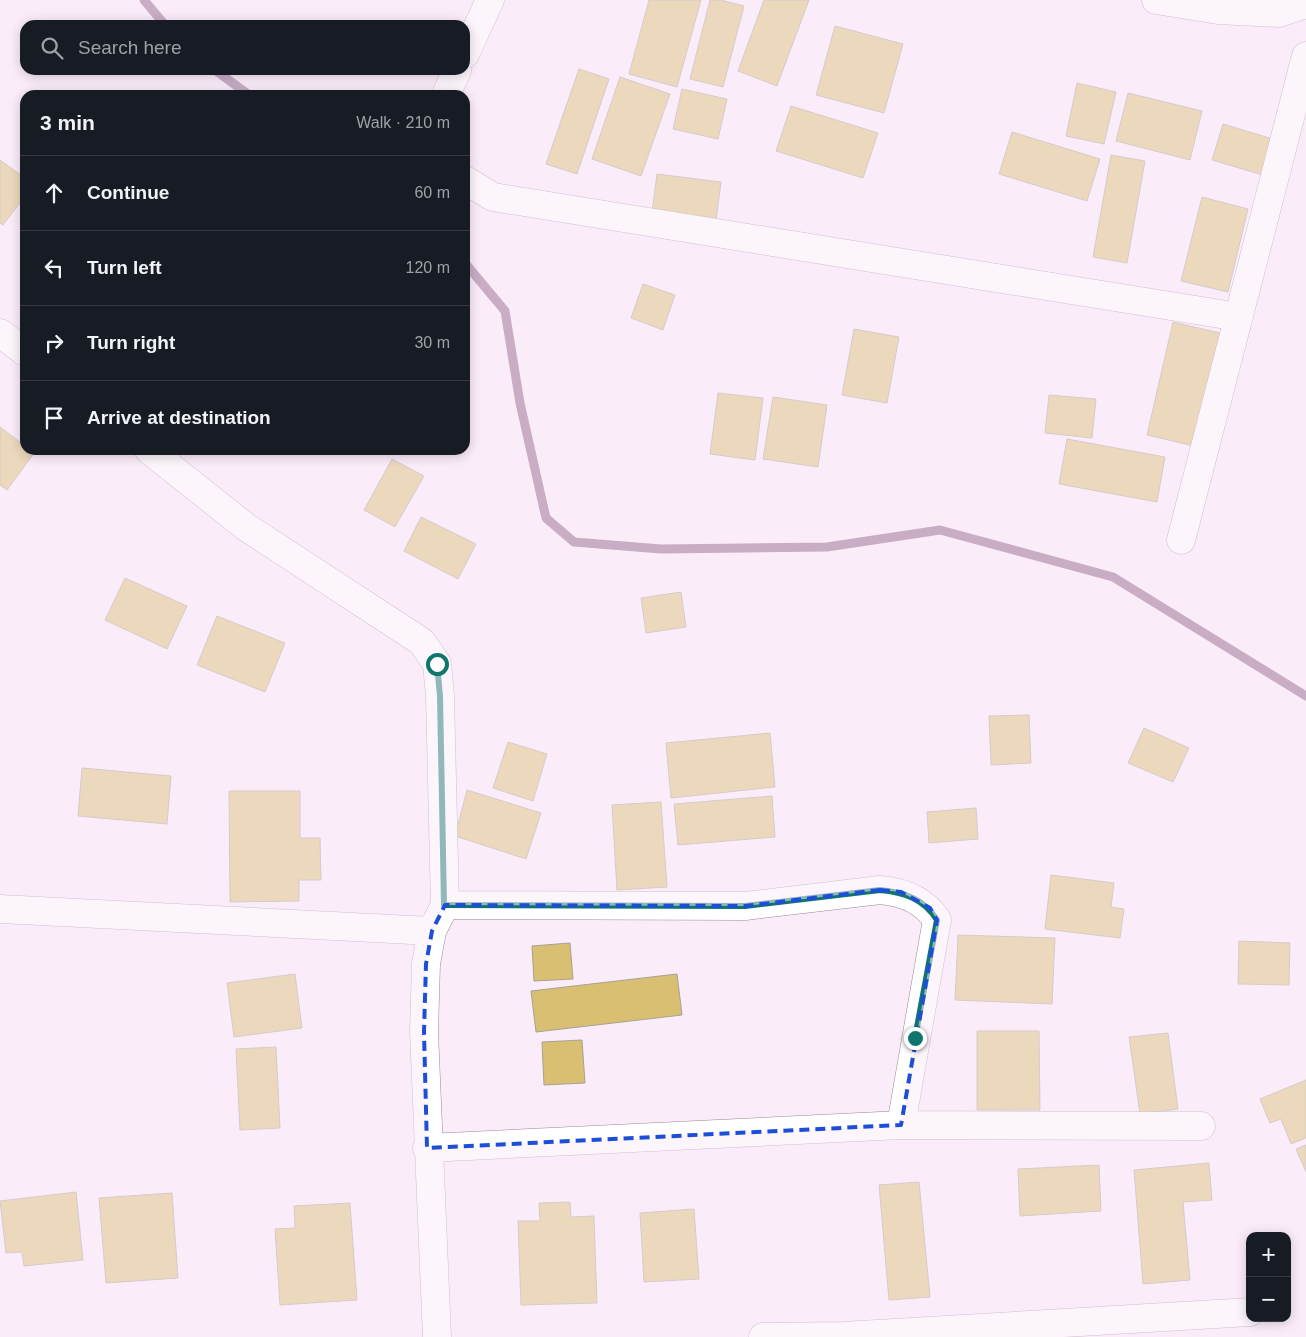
<!DOCTYPE html>
<meta charset="utf-8">
<style>
body{margin:0;font-family:Arial,sans-serif;background:#20242c;color:#f1f3f6}
.controls{position:absolute;right:15px;bottom:15px;display:grid;overflow:hidden;border-radius:10px;box-shadow:0 2px 12px #0003}
.controls button{width:45px;height:45px;display:grid;place-items:center;padding:0;border:0;border-bottom:1px solid #363941;background:#171b24;color:#f1f3f6;font:25px sans-serif}
.stop{position:absolute;width:15px;height:15px;margin:-11px;border:4px solid #0f766e;border-radius:50%;background:#fff}
.stop.end{background:#0f766e;border-color:#fff;box-shadow:0 1px 5px #0008}
.list{margin:0;padding:0;list-style:none}
h2{display:flex;justify-content:space-between;align-items:center;height:65px;margin:0;padding:0 20px;font-size:21px}
h2 small{font-size:16px;font-weight:400;color:#9ea1a6}
.list li{display:grid;grid-template-columns:32px 1fr auto;gap:15px;align-items:center;box-sizing:border-box;height:75px;padding:0 20px;border-top:1px solid #363941}
.list b{display:block;font-size:19px;white-space:nowrap}
.list em{font-size:16px;font-style:normal;color:#9ea1a6}
.icon{flex:none;width:28px;height:28px;fill:none;stroke:currentColor;stroke-width:2;stroke-linecap:round;stroke-linejoin:round}
.map{position:relative;flex:none;width:1306px;height:1337px;overflow:hidden}
.search{position:absolute;background:#171b24;box-shadow:0 2px 12px #0003;left:20px;top:20px;width:450px;height:55px;display:flex;align-items:center;gap:12px;box-sizing:border-box;padding:0 18px;border-radius:15px;color:#9ea1a6;font-size:19px}
.panel{position:absolute;background:#171b24;box-shadow:0 2px 12px #0003;left:20px;top:90px;width:450px;height:365px;border-radius:15px}
.map>svg:first-child{display:block}
.lines{fill:none;stroke-linecap:round;stroke-linejoin:round}
.stream{stroke:#8a5f86;stroke-width:9}
.building{fill:#d9bf72;stroke:#a7a292}
.street-casing{stroke:#978995;stroke-width:29}
.street{stroke:#fff;stroke-width:28}
.route{stroke:#0f766e;stroke-width:6}
.marked{fill:none;stroke:#1d4ed8;stroke-width:4;stroke-dasharray:10 6;stroke-linejoin:round}
</style>
<div class="map">
<svg width="1306" height="1337" viewBox="0 0 1306 1337">
<rect width="100%" height="100%" fill="#fbecf9"/>
<g class="lines">
<path class="stream" d="M144,0L165,25
M215,70L249,95
M465,263L505,311L520,403L546,518L574,542L661,549L827,547L940,530L1113,577L1306,696"/>
</g>
<path class="building" d="M649,0H701L677,87L629,74Z
M710,0H721L744,6L723,87L690,79Z
M764,0H809L777,86L738,71Z
M835,26L903,44L884,113L816,95Z
M579,69L609,79L577,174L546,164Z
M620,77L670,94L641,176L592,159Z
M1077,83L1116,92L1104,144L1066,136Z
M682,89L727,99L718,139L673,129Z
M1128,93L1202,111L1190,160L1116,141Z
M791,106L878,133L863,178L776,151Z
M1223,124L1276,140L1266,176L1212,160Z
M1012,132L1100,159L1087,201L999,174Z
M1111,155L1145,161L1127,263L1093,257Z
M0,160L25,178V196L3,225L0,223Z
M657,174L721,182L715,228L651,219Z
M1202,197L1248,209L1228,292L1181,281Z
M643,284L675,295L663,330L631,318Z
M1173,322L1220,333L1194,446L1147,435Z
M854,329L899,337L887,403L842,395Z
M718,393L763,398L755,460L710,454Z
M1049,395L1096,399L1092,438L1045,433Z
M773,397L827,405L818,467L763,459Z
M0,427L25,446V450L34,453L7,490L0,485Z
M1067,439L1165,457L1157,502L1059,484Z
M392,459L424,476L395,527L364,510Z
M421,517L476,544L458,579L404,551Z
M125,578L187,606L167,649L105,620Z
M681,592L686,627L646,633L641,598Z
M217,616L285,643L265,692L197,665Z
M1029,715L1031,763L991,765L989,716Z
M1144,728L1189,748L1173,782L1128,763Z
M770,733L775,787L671,798L666,743Z
M508,742L547,754L533,801L493,788Z
M82,768L171,776L167,824L78,816Z
M467,790L541,813L526,859L455,836Z
M229,791H300V838H320L321,880H299V901L230,902Z
M772,796L775,837L678,845L674,804Z
M661,802L667,887L617,890L612,805Z
M976,808L978,839L929,843L927,812Z
M1051,875L1114,883L1111,907L1124,909L1120,938L1045,929Z
M958,935L1055,938L1052,1004L955,1000Z
M1239,941L1290,943L1289,985L1238,984Z
M570,943L573,979L534,981L532,946Z
M295,974L302,1028L234,1037L227,983Z
M677,974L682,1015L536,1032L531,991Z
M977,1031H1039L1040,1110H977Z
M1168,1033L1178,1109L1140,1114L1129,1037Z
M582,1040L585,1083L544,1085L542,1042Z
M276,1047L280,1128L240,1130L236,1049Z
M1306,1080V1138L1291,1144L1281,1119L1270,1123L1260,1099Z
M1306,1145V1172L1296,1149Z
M1209,1163L1212,1200L1183,1202L1190,1280L1143,1284L1134,1170Z
M1099,1165L1101,1211L1020,1216L1018,1169Z
M919,1182L930,1297L889,1300L879,1185Z
M76,1192L83,1260L24,1266L22,1252L6,1253L0,1201Z
M172,1193L178,1278L106,1283L99,1198Z
M570,1202L571,1217L594,1216L597,1303L521,1305L518,1221H540L539,1203Z
M350,1203L357,1300L280,1305L275,1229L295,1228L294,1206Z
M694,1209L699,1279L644,1282L640,1213Z"/>
<g class="lines">
<g class="street-casing">
<path id="street" d="M1156,0L1218,10L1279,13L1306,4
M465,54L490,0
M446,95L457,70
M465,180L493,197L1239,317
M0,333L25,352
M149,450L246,527L422,642L437,664L440,696L445,905
M1181,540L1306,56
M0,909L432,931
M427,1148L901,1125L1201,1126
M437,1337L424,1032L426,964L432,931L445,905L745,906L880,890C904,892 924,900 937,920L901,1125
M763,1337L843,1336L1250,1312"/>
</g>
<use href="#street" class="street"/>
</g>
<g class="lines">
<path class="route" d="M437,664L440,696L444,905L745,906L880,890C904,892 924,899 937,920L915,1038"/>
</g>
<path d="M0 0H1306V1337H0ZM880,890L901,892L930,908L937,920L901,1125L427,1148L424,1032L426,964L432,931L445,905L745,906Z" fill="#fbecf9" fill-opacity=".55" fill-rule="evenodd"/>
<path class="marked" d="M880,890L901,892L930,908L937,920L901,1125L427,1148L424,1032L426,964L432,931L445,905L745,906Z"/>
</svg>
<div class="controls">
<button>+</button>
<button>−</button>
</div>
<div class="stop" style="left:437px;top:664px"></div>
<div class="stop end" style="left:915px;top:1038px"></div>
<div class="search"><svg class="icon" aria-label="search" viewBox="0 0 24 24"><circle cx="10" cy="10" r="6"/><path d="M15 15l6 6"/></svg>Search here</div>
<section class="panel">
<h2>3 min<small>Walk · 210 m</small></h2>
<ul class="list">
<li><svg class="icon" aria-label="ahead" viewBox="0 0 24 24"><path d="M12 20V5M6 11l6-6 6 6"/></svg><div><b>Continue</b></div><em>60 m</em></li>
<li><svg class="icon" aria-label="left" viewBox="0 0 24 24"><path d="M17 20v-9H6M10 6l-5 5 5 5"/></svg><div><b>Turn left</b></div><em>120 m</em></li>
<li><svg class="icon" aria-label="right" viewBox="0 0 24 24"><path d="M7 20v-9h11M14 6l5 5-5 5"/></svg><div><b>Turn right</b></div><em>30 m</em></li>
<li><svg class="icon" aria-label="arrive" viewBox="0 0 24 24"><path d="M6 21V4h12l-3 4 3 4H6"/></svg><div><b>Arrive at destination</b></div></li>
</ul>
</section>
</div>
